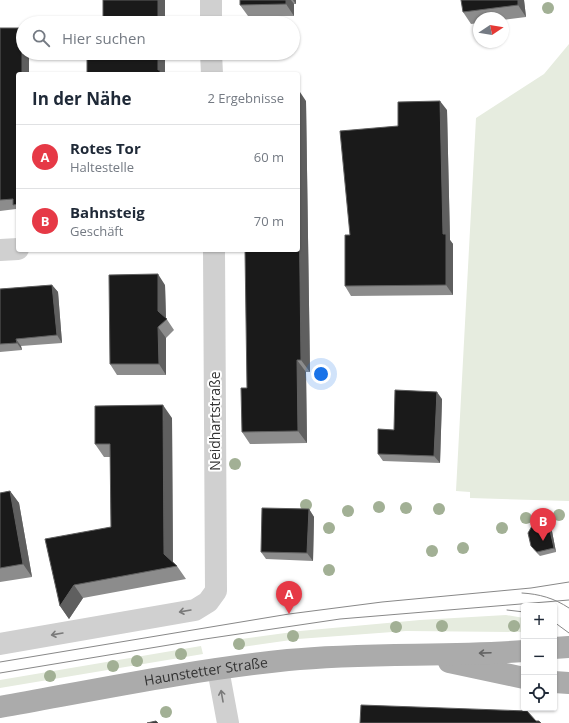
<!DOCTYPE html>
<html lang="de">
<meta charset="utf-8">
<style>
body{margin:0;font-family:"Open Sans",sans-serif;background:#f2f2f3;color:#1f2937}
.controls{position:absolute;right:12px;bottom:12px;display:grid;overflow:hidden;border-radius:4px;box-shadow:0 1px 3px #0004}
.controls button{width:36px;height:36px;display:grid;place-items:center;padding:0;border:0;border-bottom:1px solid #e0e1e3;background:#fff;color:#1f2937;font:20px sans-serif}
.compass{position:absolute;left:473px;top:12px;width:36px;height:36px;border-radius:50%;background:#fff;box-shadow:0 1px 3px #0004;rotate:78deg}
.you{position:absolute;left:321px;top:374px;width:14px;height:14px;margin:-10px;border:3px solid #fff;border-radius:50%;background:#1a73e8;box-shadow:0 0 0 6px #1a73e833}
.badge{display:grid;place-items:center;width:26px;height:26px;border-radius:50%;background:#e63946;color:#fff;font-size:13px;font-weight:700}
.pin{position:absolute;translate:-50% -33px;filter:drop-shadow(0 1px 2px #0008)}
.pin::after{content:'';position:absolute;top:21px;width:14px;height:12px;background:inherit;clip-path:polygon(0 0,100% 0,50% 100%)}
.list{margin:0;padding:0;list-style:none}
h2{display:flex;justify-content:space-between;align-items:center;height:52px;margin:0;padding:0 16px;font-size:17px}
h2 small{font-size:13px;font-weight:400;color:#747a83}
.list li{display:grid;grid-template-columns:26px 1fr auto;gap:12px;align-items:center;box-sizing:border-box;height:64px;padding:0 16px;border-top:1px solid #e0e1e3}
.list b{display:block;font-size:15px;white-space:nowrap}
.list p{margin:0;font-size:13px;white-space:nowrap;color:#747a83}
.list em{font-size:13px;font-style:normal;color:#747a83}
.icon{flex:none;width:22px;height:22px;fill:none;stroke:currentColor;stroke-width:2;stroke-linecap:round;stroke-linejoin:round}
.map{position:relative;flex:none;width:569px;height:723px;overflow:hidden}
.search{position:absolute;background:#fff;box-shadow:0 1px 3px #0004;left:16px;top:16px;width:284px;height:44px;display:flex;align-items:center;gap:10px;box-sizing:border-box;padding:0 14px;border-radius:22px;color:#747a83;font-size:15px}
.panel{position:absolute;background:#fff;box-shadow:0 1px 3px #0004;left:16px;top:72px;width:284px;height:180px;border-radius:4px}
.map>svg:first-child{display:block}
.green{fill:#e6ecdf}
.lines{fill:none;stroke-linecap:round;stroke-linejoin:round}
.minor{stroke:#d0d0d0;stroke-width:22}
.major{stroke:#ababab;stroke-width:22}
.tram{stroke:#888;stroke-width:1}
.tree{fill:#a2b095}
.wall{fill:#8c8c8c}
.shaded-wall{fill:#5f5f5f}
.building{fill:#1a1a1a;stroke:#5f5f5f}
.oneway{stroke:#7a7a7a}
.oneway2{stroke:#636363}
.labels{text-anchor:middle;stroke-width:4;stroke-linejoin:round;paint-order:stroke}
.street-label{font-size:14px;fill:#333;stroke:#fff}
</style>
<div class="map">
<svg width="569" height="723" viewBox="0 0 569 723">
<rect width="100%" height="100%" fill="#fff"/>
<path class="green" d="M569,44V501L470,498V492L456,491L476,118L544,74Z
M506,615L524,618V632L406,631L298,639L235,648L234,640L300,631L420,620Z
M201,646L203,654L0,688V680Z"/>
<g class="lines">
<path class="minor" d="M211,0V23
M211,53L212,74
M0,250L18,249
M0,644L195,610L208,602L216,591L214,250
M218,669L228,723"/>
<g class="major">
<path d="M554,648L569,647"/>
<path d="M449,662L524,678"/>
<path d="M554,682L569,683"/>
<path id="s1" d="M0,707C95,690 191,670 288,660C366,652 445,657 524,651"/>
</g>
<path class="tram" d="M522,593C539,594 554,598 569,608
M507,610L524,612
M554,622L569,633
M0,662L289,614L382,602L531,588L569,582
M0,673L205,639L340,619L569,600"/>
</g>
<g class="tree">
<circle cx="548" cy="8" r="6"/>
<circle cx="235" cy="464" r="6"/>
<circle cx="306" cy="505" r="6"/>
<circle cx="379" cy="507" r="6"/>
<circle cx="406" cy="508" r="6"/>
<circle cx="439" cy="509" r="6"/>
<circle cx="348" cy="511" r="6"/>
<circle cx="559" cy="515" r="6"/>
<circle cx="526" cy="518" r="6"/>
<circle cx="329" cy="528" r="6"/>
<circle cx="502" cy="528" r="6"/>
<circle cx="463" cy="548" r="6"/>
<circle cx="432" cy="551" r="6"/>
<circle cx="329" cy="570" r="6"/>
<circle cx="442" cy="626" r="6"/>
<circle cx="514" cy="626" r="6"/>
<circle cx="396" cy="627" r="6"/>
<circle cx="293" cy="636" r="6"/>
<circle cx="239" cy="644" r="6"/>
<circle cx="181" cy="654" r="6"/>
<circle cx="137" cy="661" r="6"/>
<circle cx="113" cy="666" r="6"/>
<circle cx="50" cy="676" r="6"/>
<circle cx="166" cy="712" r="6"/>
</g>
<path class="wall" d="M240,0H296V4H294V16H248L240,5Z
M524,0L526,17L503,20V18H479V23L471,24L463,12Z
M0,28H22L23,30V53H29V74H18V211L16,209L0,211Z
M306,101L310,372H306L307,443L250,444L242,432Z
M447,110L450,240L453,244V295L351,296L345,286L350,235L398,126Z
M52,285L58,292L62,343L21,346L22,350L0,352V289Z
M165,285L166,318L174,330L166,338V375H117L110,364Z
M442,399L440,463L383,461L378,454L394,430Z
M172,418L173,563L177,566L186,579L83,598L69,619L60,606L111,527L110,457H104L95,444Z
M10,491L19,503L32,577L0,582V493Z
M309,509L314,517L313,561L266,559L261,552Z
M551,526L556,552L540,556L534,550L531,546Z"/>
<path class="shaded-wall" d="M158,0H165V23H158Z
M286,0H291L294,4V16L286,4Z
M293,0H296V4Z
M518,0H524L526,17L518,5Z
M22,28L23,30V53H29V74H22Z
M158,53H165V74H160L158,70Z
M298,89L306,101L310,372L301,360Z
M440,101L447,110L450,240L453,244V295L446,285L443,234Z
M158,274L165,285L166,320L158,311Z
M52,285L58,292L62,343L57,335Z
M158,327L166,338V375L159,364Z
M16,339L21,346L22,350L17,343Z
M297,360L306,372L307,443L298,431Z
M437,392L442,399L440,463L434,456Z
M163,405L172,418L173,567L164,554Z
M10,491L19,503L32,577L23,564Z
M309,509L314,517L313,561L307,553Z
M548,522L551,526L556,552L554,548Z
M74,585L83,598L69,619L60,606Z"/>
<path class="building" d="M103,0H158V23H103Z
M240,0H286V4L240,5Z
M461,0H518V5L463,12Z
M0,28H22V74H18V204L13,205V199L0,200Z
M87,53H158V70H160V74H87Z
M440,101L443,234H446V285L345,286V235H350L340,131L398,126V102Z
M298,111L301,360H297L298,431L242,432L241,388H247L245,250H298Z
M158,274V311L167,319L158,327L159,364H110L109,275Z
M52,285L57,335L16,339L17,343L0,344V289Z
M395,390L437,392L434,456L378,454V429L394,430Z
M163,405L164,554L177,566L74,585L60,606L45,539L111,527L110,444H95V406Z
M10,491L23,564L0,568V493Z
M262,508L309,509L307,553L261,552Z
M548,522L554,548L537,552L531,546L528,533L532,526Z
M361,705L527,711L536,721H539L541,723H360Z
M156,721L158,723H147Z"/>
<defs><path id="oneway-shaft" d="M-6 0H5M1.5-3L5.5 0L1.5 3" fill="none" stroke-width="1.6" stroke-linecap="round" stroke-linejoin="round"/></defs>
<g class="oneway">
<use href="#oneway-shaft" transform="translate(185 611) rotate(170)"/>
<use href="#oneway-shaft" transform="translate(57 634) rotate(170)"/>
<use href="#oneway-shaft" transform="translate(222 696) rotate(-100)"/>
</g>
<use class="oneway2" href="#oneway-shaft" transform="translate(485 653) rotate(178)"/>
<g class="labels">
<g class="street-label">
<text transform="translate(215 421) rotate(-90)" y="5">Neidhartstraße</text>
<text dy="5" stroke="none"><textPath href="#s1" startOffset="209">Haunstetter Straße</textPath></text>
</g>
</g>
</svg>
<div class="controls">
<button>+</button>
<button>−</button>
<button><svg class="icon" aria-label="locate" viewBox="0 0 24 24"><circle cx="12" cy="12" r="6"/><path d="M12 2v4M12 18v4M2 12h4M18 12h4"/></svg></button>
</div>
<svg class="compass" viewBox="-18 -18 36 36"><path d="M0-13l5 13h-10z" fill="#e53935"/><path d="M0 13l5-13h-10z" fill="#747a83"/></svg>
<div class="you"></div>
<div class="pin badge" style="left:289px;top:614px">A</div>
<div class="pin badge" style="left:543px;top:541px">B</div>
<div class="search"><svg class="icon" aria-label="search" viewBox="0 0 24 24"><circle cx="10" cy="10" r="6"/><path d="M15 15l6 6"/></svg>Hier suchen</div>
<section class="panel">
<h2>In der Nähe<small>2 Ergebnisse</small></h2>
<ul class="list">
<li><span class="badge">A</span><div><b>Rotes Tor</b><p>Haltestelle</p></div><em>60 m</em></li>
<li><span class="badge">B</span><div><b>Bahnsteig</b><p>Geschäft</p></div><em>70 m</em></li>
</ul>
</section>
</div>
